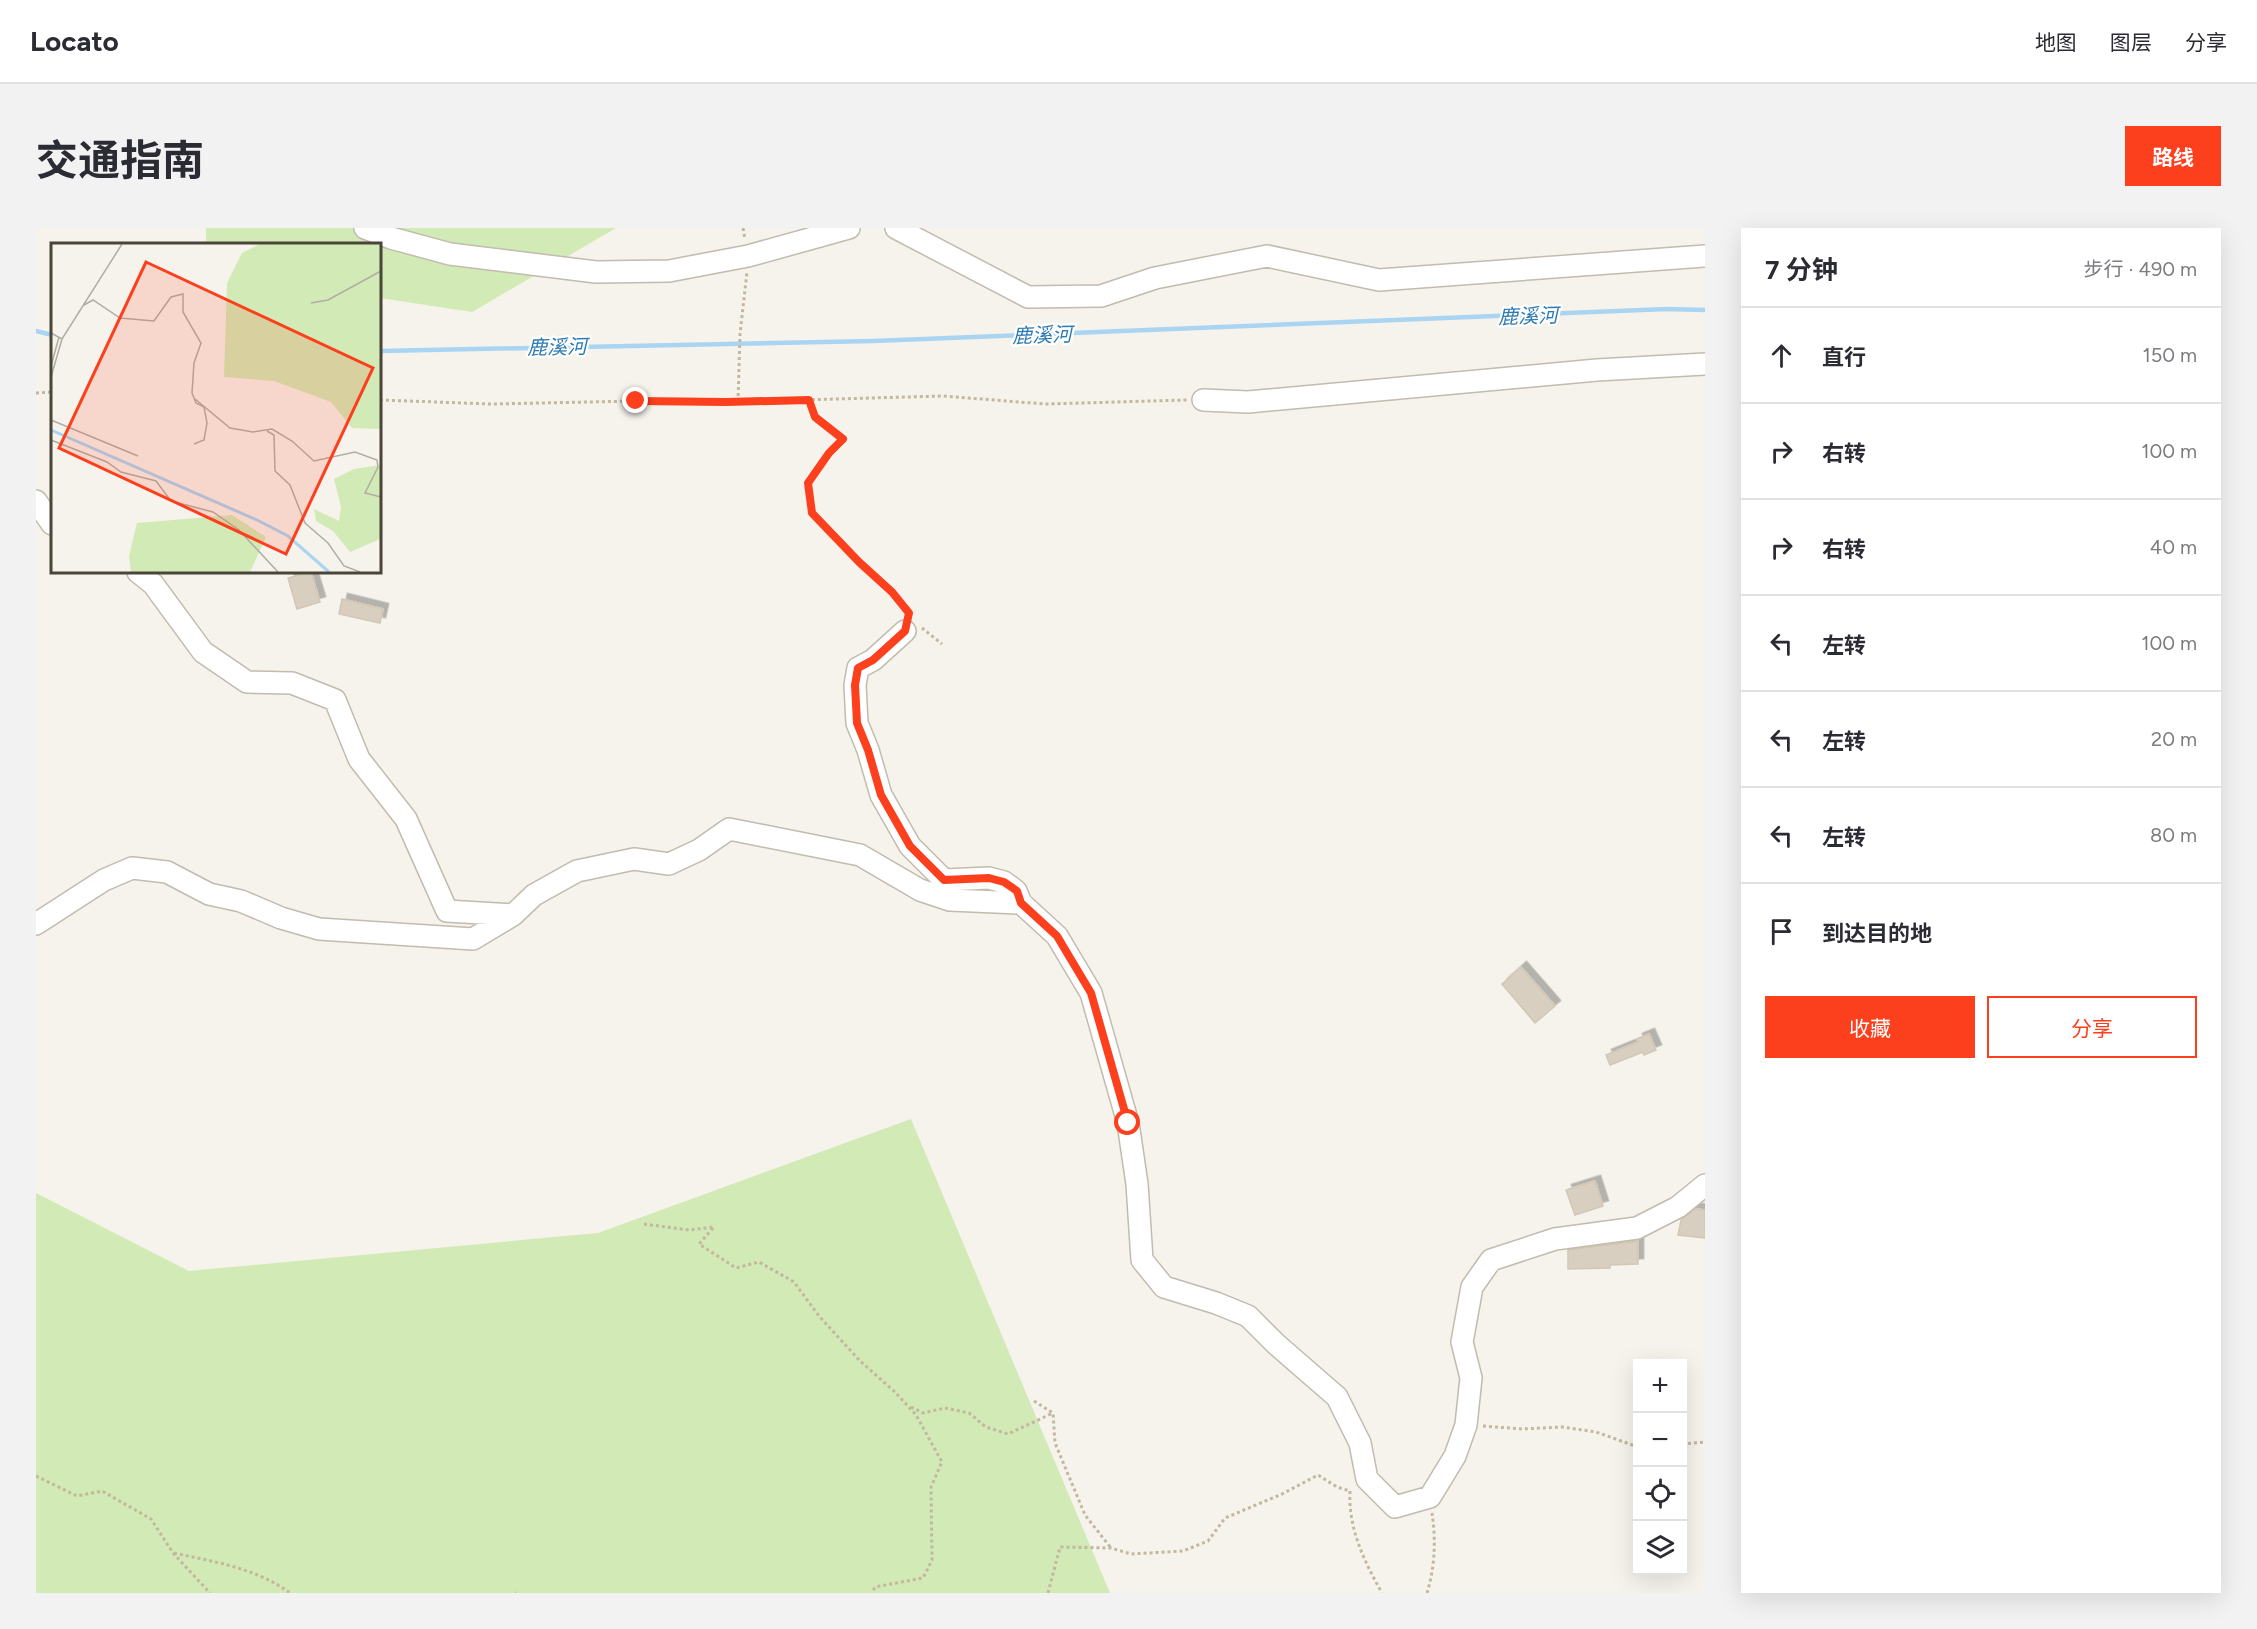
<!DOCTYPE html>
<html lang="zh">
<meta charset="utf-8">
<style>
body{margin:0;font-family:Figtree,"Noto Sans SC",sans-serif;background:#f2f2f3;color:#2b2b33}
.controls{position:absolute;right:18px;bottom:18px;display:grid;overflow:hidden;border-radius:0px;box-shadow:0 6px 24px #0002}
.controls button{width:54px;height:54px;display:grid;place-items:center;padding:0;border:0;border-bottom:2px solid #e1e1e2;background:#fff;color:#2b2b33;font:30px sans-serif}
.stop{position:absolute;width:18px;height:18px;margin:-14px;border:4px solid #fc3f1d;border-radius:50%;background:#fff}
.stop.end{background:#fc3f1d;border-color:#fff;box-shadow:0 2px 6px #0008}
.list{margin:0;padding:0;list-style:none}
h2{display:flex;justify-content:space-between;align-items:center;height:78px;margin:0;padding:0 24px;font-size:26px}
h2 small{font-size:20px;font-weight:400;color:#7c7c81}
.list li{display:grid;grid-template-columns:39px 1fr auto;gap:18px;align-items:center;box-sizing:border-box;height:96px;padding:0 24px;border-top:2px solid #e1e1e2}
.list b{display:block;font-size:22px;white-space:nowrap}
.list em{font-size:20px;font-style:normal;color:#7c7c81}
.actions{display:flex;gap:12px;padding:18px 24px}
.actions a{flex:1;padding:14px 0;border:2px solid #fc3f1d;border-radius:0px;text-align:center;font-size:21px;color:#fc3f1d}
.actions .main{background:#fc3f1d;color:#fff}
.icon{flex:none;width:33px;height:33px;fill:none;stroke:currentColor;stroke-width:2;stroke-linecap:round;stroke-linejoin:round}
.map{position:relative;flex:none;width:1669px;height:1365px;overflow:hidden;border-radius:0px}
header{display:flex;align-items:center;gap:36px;box-sizing:border-box;height:84px;padding:0 30px;background:#fff;border-bottom:2px solid #e1e1e2}
header strong{font-size:28px}
nav{display:flex;gap:33px;margin-inline-start:auto;font-size:21px}
.intro{display:flex;align-items:center;justify-content:space-between;box-sizing:border-box;height:144px;padding:0 36px}
h1{margin:0;font-size:42px}
.button{padding:15px 27px;border-radius:0px;background:#fc3f1d;color:#fff;font-size:21px;font-weight:700}
main{display:flex;gap:36px;padding:0 36px}
aside{flex:1;background:#fff;border-radius:0px;box-shadow:0 6px 24px #0002}
.map>svg:first-child{display:block}
.green{fill:#d2eab5}
.lines{fill:none;stroke-linecap:round;stroke-linejoin:round}
.stream{stroke:#a9d4f2;stroke-width:4.5}
.building{fill:#d8cfc1;stroke:#d3c7b4;stroke-width:1.5;filter:url(#shadow)}
.minor-casing{stroke:#c2bbae;stroke-width:24}
.path{stroke:#c4b79f;stroke-width:3;stroke-dasharray:3 3;stroke-linecap:butt}
.minor{stroke:#fff;stroke-width:21}
.route{stroke:#fc3f1d;stroke-width:8}
.labels{text-anchor:middle;stroke-width:4.5;stroke-linejoin:round;paint-order:stroke}
.water-label{font-size:20px;font-style:italic;fill:#2e7ab2;stroke:#fff}
.inset-river{fill:none;stroke:#a9d4f2;stroke-width:3}
.inset-road{fill:none;stroke:#b2ada4;stroke-width:1.5}
.view{fill:#fc3f1d;fill-opacity:0.15;stroke:#fc3f1d;stroke-width:3}
.inset-edge{fill:none;stroke:#4b4439;stroke-width:3}
</style>
<header>
<strong>Locato</strong>
<nav><a>地图</a><a>图层</a><a>分享</a></nav>
</header>
<div class="intro"><h1>交通指南</h1><a class="button">路线</a></div>
<main>
<div class="map">
<svg width="1669" height="1365" viewBox="0 0 1669 1365">
<defs>
<filter id="shadow"><feDropShadow dx="5.5" dy="-5.5" stdDeviation="0" flood-color="#0004"/></filter>
</defs>
<rect width="100%" height="100%" fill="#f6f3ec"/>
<path class="green" d="M170,0H580L436,84L344,70V16H170Z
M875,891L1074,1365H0V965L153,1043L562,1005Z"/>
<g class="lines">
<path class="stream" d="M0,103L16,107
M344,123L837,113L1631,81L1669,82"/>
</g>
<path class="building" d="M275,344L284,374L261,381L252,350Z
M306,371L347,381L344,395L303,386Z
M1485,739L1519,778L1499,795L1466,756Z
M1613,806L1620,822L1608,827L1607,824L1574,837L1570,827L1602,814L1601,811Z
M1559,953L1567,978L1539,987L1530,962Z
M1659,981L1669,982V1010L1642,1007L1645,992Z
M1602,1013V1036L1574,1037V1040L1532,1041V1022Z"/>
<g class="lines">
<g class="minor-casing">
<path id="minor" d="M329,0L355,10L414,26L560,44L633,43L712,28L813,0
M860,0L992,69L1065,68L1119,50L1231,28L1343,52L1669,28
M1167,172L1212,174L1561,142L1669,136
M0,273L16,296
M102,344L117,356L167,424L211,454L256,455L299,472L323,531L370,591L411,683L477,687
M869,403L837,432L822,440L819,457L821,495L832,522L845,567L874,618L908,652L953,650L968,654L980,663L985,675L1021,708L1055,765L1092,895L1101,956L1106,1032L1128,1059L1180,1075L1212,1088L1240,1116L1301,1169L1324,1215L1331,1251L1359,1279L1394,1269L1419,1228L1430,1197L1435,1150L1426,1114L1436,1059L1455,1032L1519,1011L1601,1000L1642,979L1669,957
M0,696L68,652L96,640L131,644L173,666L205,673L245,690L283,701L437,711L477,687L498,667L541,643L598,631L633,636L663,622L693,601L824,627L884,662L914,672L985,675"/>
</g>
<path class="path" d="M707,0L709,11
M0,165L16,164
M344,172L455,176L600,173L690,174L907,168L1009,176L1151,172
M773,172L779,189L807,211L793,225L772,255L776,285L823,334L856,364L873,387
M702,174L704,106L711,44
M886,400L906,416
M608,996L653,1002L678,999L663,1016L700,1040L723,1034L758,1054L783,1088L824,1133L859,1164L880,1187L906,1234L895,1259L896,1332L887,1350L839,1359L836,1365
M998,1173L1017,1185L1019,1215L1049,1287L1075,1320
M875,1179L887,1185L909,1180L933,1185L950,1199L972,1206L1017,1185
M1447,1198L1486,1201L1526,1199L1560,1204L1602,1219
M1646,1216L1669,1214
M0,1248L41,1268L66,1263L115,1291L137,1325L174,1365
M1314,1263C1312,1300 1328,1333 1346,1365
M138,1325C179,1334 220,1340 254,1365
M479,1365H480
M1012,1365L1024,1319L1075,1320L1095,1326L1147,1323L1172,1313L1189,1290L1246,1266L1282,1247L1301,1259L1314,1263
M1391,1365C1399,1340 1400,1311 1396,1285"/>
<use href="#minor" class="minor"/>
</g>
<g class="lines">
<path class="route" d="M600,173L690,174L773,172L779,189L807,211L793,225L772,255L776,285L823,334L856,364L873,385L869,403L837,432L822,440L819,457L821,495L832,522L845,567L874,618L908,652L953,650L968,654L981,663L985,675L1021,708L1055,765L1092,895"/>
</g>
<g class="labels">
<g class="water-label">
<text transform="translate(1492 88) rotate(-2)" y="7">鹿溪河</text>
<text transform="translate(1006 107) rotate(-2)" y="7">鹿溪河</text>
<text transform="translate(521 119) rotate(-1)" y="7">鹿溪河</text>
</g>
</g>
<g transform="translate(15 15)">
<rect width="330" height="330" fill="#f6f3ec"/>
<path d="M209,1H330V186L301,185L280,159L223,138L173,134L176,40L191,10ZM330,222L329,296L299,309L282,288L265,278L263,266L288,278L290,264L283,236L303,226ZM181,272L215,294L199,329H80L78,313L86,280Z" fill="#d2eab5"/>
<path class="inset-river" d="M0,187L206,277L237,293L278,329"/>
<path class="inset-road" d="M260,60L277,57L330,28M33,62L42,57L69,75L103,78L120,54L132,51V69L150,100L143,120L141,150L145,160L153,164L156,180L153,197L143,201M0,90L11,96L71,1M0,123L8,94M0,134L11,96M144,156L179,185L202,189L221,186L241,198L263,218L304,209L326,217L327,224L314,250L330,254M0,177L87,213M216,188L223,192L224,228L239,242L254,280L277,300L293,323L309,329M0,197L56,219L70,229L105,238L120,258L162,269L188,287L227,329"/>
<path class="view" d="M95,19L322,125L235,311L8,205Z"/>
<rect width="330" height="330" class="inset-edge"/>
</g>
</svg>
<div class="controls">
<button>+</button>
<button>−</button>
<button><svg class="icon" aria-label="locate" viewBox="0 0 24 24"><circle cx="12" cy="12" r="6"/><path d="M12 2v4M12 18v4M2 12h4M18 12h4"/></svg></button>
<button><svg class="icon" aria-label="layers" viewBox="0 0 24 24"><path d="M12 4l9 5-9 5-9-5zM3 14l9 5 9-5"/></svg></button>
</div>
<div class="stop" style="left:1092px;top:895px"></div>
<div class="stop end" style="left:600px;top:173px"></div>
</div>
<aside>
<h2>7 分钟<small>步行 · 490 m</small></h2>
<ul class="list">
<li><svg class="icon" aria-label="ahead" viewBox="0 0 24 24"><path d="M12 20V5M6 11l6-6 6 6"/></svg><div><b>直行</b></div><em>150 m</em></li>
<li><svg class="icon" aria-label="right" viewBox="0 0 24 24"><path d="M7 20v-9h11M14 6l5 5-5 5"/></svg><div><b>右转</b></div><em>100 m</em></li>
<li><svg class="icon" aria-label="right" viewBox="0 0 24 24"><path d="M7 20v-9h11M14 6l5 5-5 5"/></svg><div><b>右转</b></div><em>40 m</em></li>
<li><svg class="icon" aria-label="left" viewBox="0 0 24 24"><path d="M17 20v-9H6M10 6l-5 5 5 5"/></svg><div><b>左转</b></div><em>100 m</em></li>
<li><svg class="icon" aria-label="left" viewBox="0 0 24 24"><path d="M17 20v-9H6M10 6l-5 5 5 5"/></svg><div><b>左转</b></div><em>20 m</em></li>
<li><svg class="icon" aria-label="left" viewBox="0 0 24 24"><path d="M17 20v-9H6M10 6l-5 5 5 5"/></svg><div><b>左转</b></div><em>80 m</em></li>
<li><svg class="icon" aria-label="arrive" viewBox="0 0 24 24"><path d="M6 21V4h12l-3 4 3 4H6"/></svg><div><b>到达目的地</b></div></li>
</ul>
<div class="actions"><a class="main">收藏</a><a>分享</a></div>
</aside>
</main>
